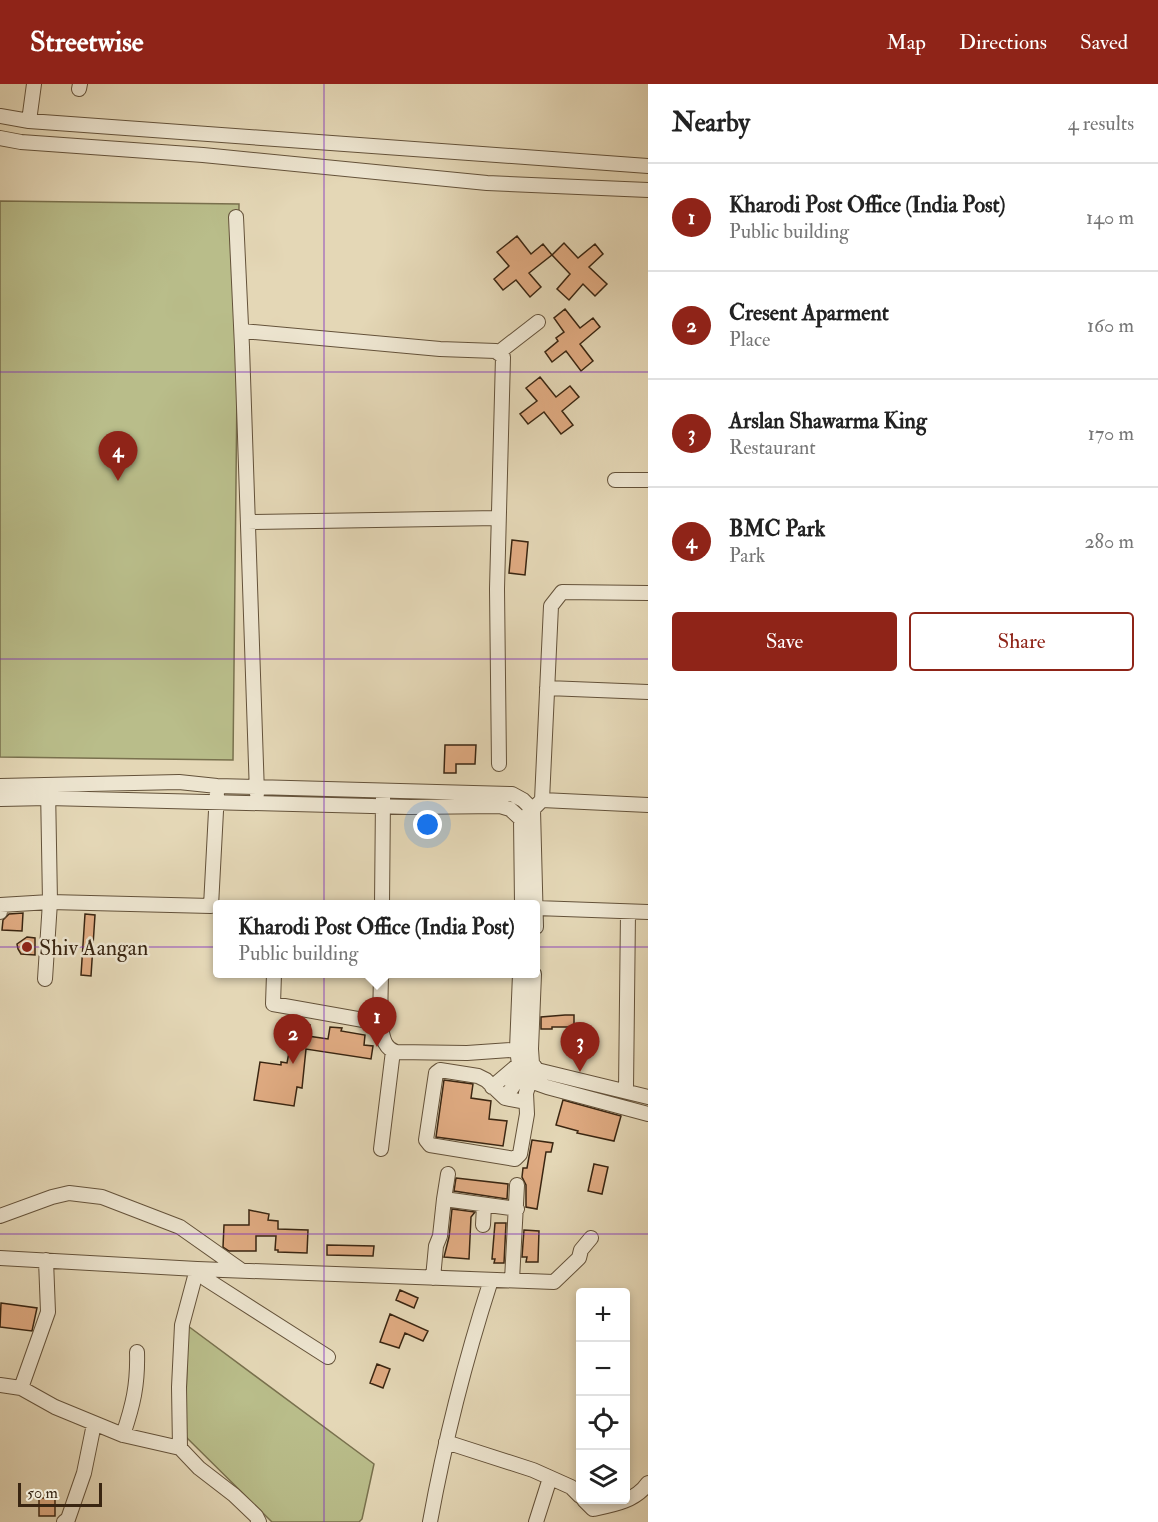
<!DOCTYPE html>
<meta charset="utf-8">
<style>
body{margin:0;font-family:"IM FELL Double Pica",serif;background:#f6f6f6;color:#222}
.controls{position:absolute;right:18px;bottom:18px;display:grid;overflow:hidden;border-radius:6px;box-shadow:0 3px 9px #0003}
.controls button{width:54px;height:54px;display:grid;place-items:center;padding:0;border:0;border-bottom:2px solid #e0e0e0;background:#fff;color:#222;font:30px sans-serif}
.scale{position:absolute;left:18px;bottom:15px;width:84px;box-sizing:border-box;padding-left:6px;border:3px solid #392511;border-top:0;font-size:16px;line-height:21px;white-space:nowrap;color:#392511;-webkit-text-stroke:4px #ede5d0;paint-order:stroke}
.you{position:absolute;left:428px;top:741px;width:21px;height:21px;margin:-15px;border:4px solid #fff;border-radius:50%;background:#1a73e8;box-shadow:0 0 0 9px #1a73e833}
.badge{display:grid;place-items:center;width:39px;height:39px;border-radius:50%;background:#8f2418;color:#fff;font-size:20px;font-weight:700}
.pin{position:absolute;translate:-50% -50px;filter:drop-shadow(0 2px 3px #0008)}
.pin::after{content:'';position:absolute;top:32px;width:21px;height:18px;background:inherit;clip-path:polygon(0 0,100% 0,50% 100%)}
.popup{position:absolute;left:213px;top:816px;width:327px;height:78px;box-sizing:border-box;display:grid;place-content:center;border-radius:6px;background:#fff;filter:drop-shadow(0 2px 4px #0005);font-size:20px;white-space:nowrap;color:#767676}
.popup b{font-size:22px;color:#222}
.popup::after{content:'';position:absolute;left:50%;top:100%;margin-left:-12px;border:12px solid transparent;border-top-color:#fff}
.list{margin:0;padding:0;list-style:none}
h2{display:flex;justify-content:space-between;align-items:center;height:78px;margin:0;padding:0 24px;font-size:26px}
h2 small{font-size:20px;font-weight:400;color:#767676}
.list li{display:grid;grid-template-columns:39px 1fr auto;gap:18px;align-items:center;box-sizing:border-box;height:108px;padding:0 24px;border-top:2px solid #e0e0e0}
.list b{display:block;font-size:22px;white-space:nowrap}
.list p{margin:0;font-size:20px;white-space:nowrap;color:#767676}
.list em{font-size:20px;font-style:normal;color:#767676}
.actions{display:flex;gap:12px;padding:18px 24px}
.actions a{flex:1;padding:14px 0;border:2px solid #8f2418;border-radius:6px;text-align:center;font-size:21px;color:#8f2418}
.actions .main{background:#8f2418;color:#fff}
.icon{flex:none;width:33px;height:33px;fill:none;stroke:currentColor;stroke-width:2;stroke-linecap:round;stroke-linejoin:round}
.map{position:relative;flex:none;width:648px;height:1438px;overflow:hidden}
header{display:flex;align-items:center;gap:36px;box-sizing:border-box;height:84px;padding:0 30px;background:#8f2418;color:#fff}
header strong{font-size:28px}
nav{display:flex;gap:33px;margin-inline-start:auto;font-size:21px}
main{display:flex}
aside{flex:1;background:#fff}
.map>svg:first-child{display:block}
.green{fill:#b9bd8a;stroke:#79714e;stroke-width:1.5}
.building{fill:#e0ab82;stroke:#392511;stroke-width:1.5}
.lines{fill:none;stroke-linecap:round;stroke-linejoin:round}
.minor-casing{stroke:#64523a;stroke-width:16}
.minor{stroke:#ede5d0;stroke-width:14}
.grid{fill:none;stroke:#7b2cbf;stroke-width:1.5;stroke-opacity:0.55}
.poi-dot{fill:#8f2418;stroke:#ede5d0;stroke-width:2}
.labels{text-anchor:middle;stroke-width:5;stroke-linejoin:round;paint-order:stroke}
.poi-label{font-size:22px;fill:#392511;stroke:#ede5d0;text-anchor:start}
</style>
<header>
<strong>Streetwise</strong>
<nav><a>Map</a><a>Directions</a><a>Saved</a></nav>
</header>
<main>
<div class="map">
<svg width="648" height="1438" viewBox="0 0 648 1438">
<rect width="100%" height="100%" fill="#e4d7b6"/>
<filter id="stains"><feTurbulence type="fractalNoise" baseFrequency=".00333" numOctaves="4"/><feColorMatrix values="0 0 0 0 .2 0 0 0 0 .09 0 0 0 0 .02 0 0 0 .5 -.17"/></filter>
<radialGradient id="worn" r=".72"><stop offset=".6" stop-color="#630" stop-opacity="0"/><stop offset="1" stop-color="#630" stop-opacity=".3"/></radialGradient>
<path class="green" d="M0,117L239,120L233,676L0,673Z
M188,1242L374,1380L362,1435L359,1438H272L185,1352Z"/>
<path class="building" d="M517,152L531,170L543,160L552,171L564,159L578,174L595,160L603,170L589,183L607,200L595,212L583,200L569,216L557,205L570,190L552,171L529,189L541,203L530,213L516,196L503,206L494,195L509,182L497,168Z
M565,225L580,244L593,234L600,243L580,260L593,277L581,287L566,267L552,278L545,268L558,257L556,254L564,248L554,234Z
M540,293L556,313L570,302L579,313L562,327L573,341L561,350L544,328L528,340L520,330L537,317L526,304Z
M512,456L528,458L525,491L509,489Z
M445,661H476L475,680H456V689H444Z
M23,829L22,847L2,846L3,836L9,830Z
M85,830L95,831L91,892L81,891Z
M27,853L35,854V871L21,870L18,865L17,860Z
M565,931H574V943H552V945H541V933Z
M290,938L310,941L308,952L328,955L330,943L342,944L341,947L365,951L364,961L373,962L371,975L306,965L302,1004L297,1003L294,1022L254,1016L260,978L281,981V978L287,979L291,958H287Z
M444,996L473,1000L471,1014L491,1017L489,1035L507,1037L503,1062L436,1053Z
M563,1016L621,1032L614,1057L577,1049L578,1047L556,1041Z
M532,1056L553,1059L551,1068H546L537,1125L526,1123V1101L522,1093L523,1084H527Z
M594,1080L608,1083L602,1110L588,1107Z
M456,1094L508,1100L507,1115L454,1107Z
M452,1125L475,1128L471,1133L469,1175L444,1173L449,1153Z
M249,1126L269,1130L268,1136L278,1137V1145L308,1146L307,1169L278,1168V1166H275L276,1152H256V1167H229L223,1163L224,1141H249Z
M495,1139H506L504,1179H494L495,1175H492Z
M524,1146L539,1147L538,1178H526L527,1173H522Z
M327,1161L374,1162L373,1172L327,1171Z
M400,1206L418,1214L414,1224L396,1216Z
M1,1219L37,1224L32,1247L0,1243Z
M390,1230L428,1247L423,1257L405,1249L399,1264L380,1258Z
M377,1280L390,1285L383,1304L370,1299Z
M39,1414H55V1432H39Z"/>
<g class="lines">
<g class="minor-casing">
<path id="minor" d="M79,5L80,0
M0,32L29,37L648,82
M29,37L34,0
M0,54L21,58L203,71L487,99L648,106
M236,133L242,263L257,710
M242,247L440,265L496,267L503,273L497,505L499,680
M498,269L538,238
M615,396H648
M248,438L498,434
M547,604L648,608
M0,702L179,698L217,702L512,710L523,716L533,726L536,843
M48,704L50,818L211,822L217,708
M0,715L48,714L410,723L500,722L510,725L521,735L522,820
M542,716L648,721
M528,730L542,716L551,522L562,508L648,509
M382,820L383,714
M536,824L648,828
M0,828V821L50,818L45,895
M274,890L273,920L380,939L381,890
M520,890L517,965L519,980L530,997L547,1003L648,1030
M534,890L531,965L532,979L537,986L648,1013
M380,939C383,952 383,964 396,968L467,969L526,965
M492,1003L519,980
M626,1006L628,828
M505,1014L523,988
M520,1017L505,1014L486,996L478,992L440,986L436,989L426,1056L430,1061L515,1075L520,1070L527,1030L526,1009L530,997
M381,1065L393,967
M444,1115L448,1090
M0,1132L52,1113L69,1109L102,1113L180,1143L241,1186
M483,1141L484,1121
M0,1174L197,1185L554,1198L579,1174L581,1166L591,1154
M197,1185L206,1195L328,1273
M433,1194L436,1162L440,1152L444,1115L517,1125
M512,1196L517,1101
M0,1301L21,1304L48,1228L46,1176
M21,1304L55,1323L123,1351L180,1364L199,1384L234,1411L256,1432L259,1438
M123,1351C133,1321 138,1301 137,1268
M446,1358L533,1386L571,1403L580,1412
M180,1364L179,1303L182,1241L197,1185
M584,1416L593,1425C613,1421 636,1417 648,1399
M64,1438L68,1435L84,1389L94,1340
M430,1438C445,1355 465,1277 491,1196
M536,1438L550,1394"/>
</g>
<use href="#minor" class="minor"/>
</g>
<path class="grid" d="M324,0V1438M0,288H648M0,575H648M0,863H648M0,1150H648"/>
<circle class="poi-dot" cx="27" cy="863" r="6"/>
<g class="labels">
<g class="poi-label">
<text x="39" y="871">Shiv Aangan</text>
</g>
</g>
<rect width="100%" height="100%" filter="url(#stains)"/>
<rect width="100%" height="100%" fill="url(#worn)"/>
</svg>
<div class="controls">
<button>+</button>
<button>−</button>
<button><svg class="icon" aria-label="locate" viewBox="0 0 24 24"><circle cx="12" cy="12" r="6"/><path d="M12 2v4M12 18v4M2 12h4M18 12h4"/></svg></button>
<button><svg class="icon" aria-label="layers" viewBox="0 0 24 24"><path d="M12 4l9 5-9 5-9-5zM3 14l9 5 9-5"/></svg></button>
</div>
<div class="scale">50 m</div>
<div class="you"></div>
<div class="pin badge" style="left:377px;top:963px">1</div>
<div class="popup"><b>Kharodi Post Office (India Post)</b>Public building</div>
<div class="pin badge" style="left:293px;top:980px">2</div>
<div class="pin badge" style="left:580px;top:988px">3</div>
<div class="pin badge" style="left:118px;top:397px">4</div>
</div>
<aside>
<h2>Nearby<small>4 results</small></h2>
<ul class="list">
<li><span class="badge">1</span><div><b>Kharodi Post Office (India Post)</b><p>Public building</p></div><em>140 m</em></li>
<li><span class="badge">2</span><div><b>Cresent Aparment</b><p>Place</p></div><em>160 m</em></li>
<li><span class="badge">3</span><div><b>Arslan Shawarma King</b><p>Restaurant</p></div><em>170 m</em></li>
<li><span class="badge">4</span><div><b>BMC Park</b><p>Park</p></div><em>280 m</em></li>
</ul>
<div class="actions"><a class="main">Save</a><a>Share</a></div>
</aside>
</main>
